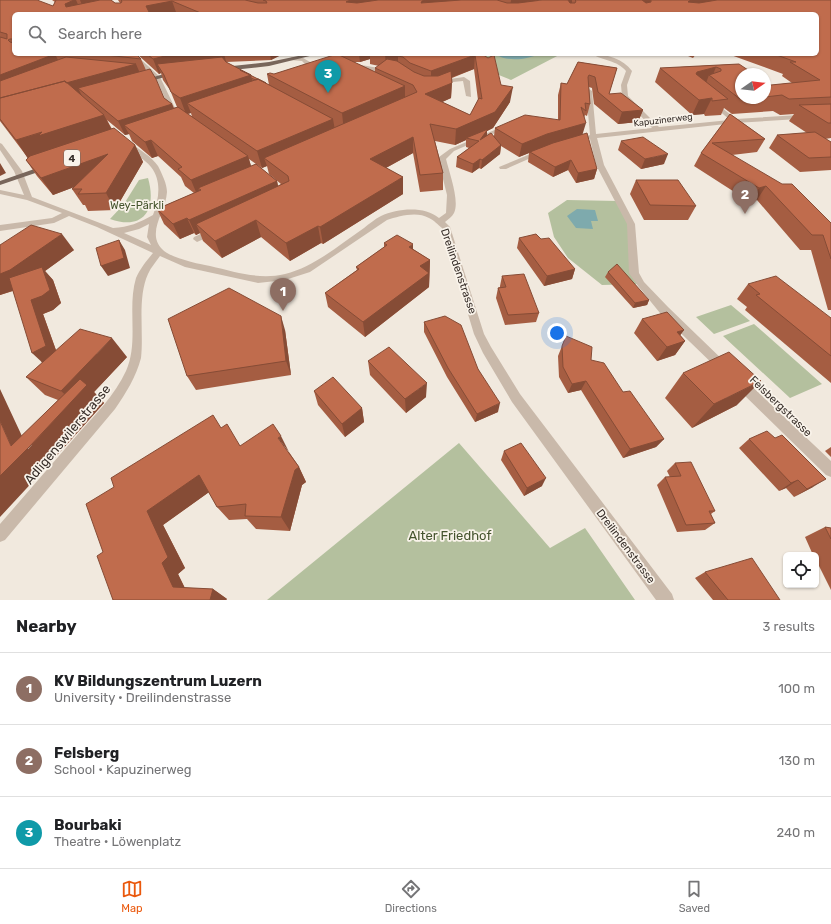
<!DOCTYPE html>
<meta charset="utf-8">
<style>
body{margin:0;font-family:Rubik,sans-serif;background:#f2f2f2;color:#202124}
.controls{position:absolute;right:12px;bottom:12px;display:grid;overflow:hidden;border-radius:6px;box-shadow:0 1px 3px #0004}
.controls button{width:36px;height:36px;display:grid;place-items:center;padding:0;border:0;border-bottom:1px solid #e0e0e0;background:#fff;color:#202124;font:20px sans-serif}
.compass{position:absolute;left:735px;top:68px;width:36px;height:36px;border-radius:50%;background:#fff;box-shadow:0 1px 3px #0004;rotate:76deg}
.you{position:absolute;left:557px;top:333px;width:14px;height:14px;margin:-10px;border:3px solid #fff;border-radius:50%;background:#1a73e8;box-shadow:0 0 0 6px #1a73e833}
.badge{display:grid;place-items:center;width:26px;height:26px;border-radius:50%;background:#ea580c;color:#fff;font-size:13px;font-weight:700}
.pin{position:absolute;translate:-50% -33px;filter:drop-shadow(0 1px 2px #0008)}
.pin::after{content:'';position:absolute;top:21px;width:14px;height:12px;background:inherit;clip-path:polygon(0 0,100% 0,50% 100%)}
.list{margin:0;padding:0;list-style:none}
h2{display:flex;justify-content:space-between;align-items:center;height:52px;margin:0;padding:0 16px;font-size:17px}
h2 small{font-size:13px;font-weight:400;color:#757577}
.list li{display:grid;grid-template-columns:26px 1fr auto;gap:12px;align-items:center;box-sizing:border-box;height:72px;padding:0 16px;border-top:1px solid #e0e0e0}
.list b{display:block;font-size:15px;white-space:nowrap}
.list p{margin:0;font-size:13px;white-space:nowrap;color:#757577}
.list em{font-size:13px;font-style:normal;color:#757577}
.icon{flex:none;width:22px;height:22px;fill:none;stroke:currentColor;stroke-width:2;stroke-linecap:round;stroke-linejoin:round}
.map{position:relative;flex:none;width:831px;height:600px;overflow:hidden}
.search{position:absolute;background:#fff;box-shadow:0 1px 3px #0004;left:12px;right:12px;top:12px;height:44px;display:flex;align-items:center;gap:10px;box-sizing:border-box;padding:0 14px;border-radius:6px;color:#757577;font-size:15px}
.sheet{height:268px;background:#fff}
nav{display:flex;justify-content:space-around;align-items:center;box-sizing:border-box;height:56px;border-top:1px solid #e0e0e0;background:#fff;font-size:11px;color:#757577}
nav a{display:grid;justify-items:center;gap:2px}
nav .on{color:#ea580c}
.map>svg:first-child{display:block}
.green{fill:#b4c09e}
.water{fill:#7eaaad}
.lines{fill:none;stroke-linecap:round;stroke-linejoin:round}
.minor{fill:#c9b9aa;fill-rule:evenodd}
.major{fill:#78665b;fill-rule:evenodd}
.wall{fill:#a55d42;fill-rule:evenodd}
.shaded-wall{fill:#864c36}
.building{fill:#c06c4d;stroke:#864c36}
.labels{text-anchor:middle;stroke-width:3.5;stroke-linejoin:round;paint-order:stroke}
.far-street-label{font-size:9px;fill:#372e29;stroke:#f9f3ea}
.shield{fill:#f9f3ea;stroke:#716963;stroke-width:1}
.shield-label{font-size:10px;font-weight:bold;fill:#372e29}
.park-label{font-size:11px;fill:#45542e;stroke:#f9f3ea}
.street-label{font-size:11px;fill:#372e29;stroke:#f9f3ea}
.near-street-label{font-size:13px;fill:#372e29;stroke:#f9f3ea}
.near-park-label{font-size:13px;fill:#45542e;stroke:#f9f3ea}
</style>
<div class="map">
<svg width="831" height="600" viewBox="0 0 831 600">
<rect width="100%" height="100%" fill="#f1e9de"/>
<path class="green" d="M458,54H561L511,80L454,57Z
M148,178C157,209 144,231 110,219L124,204L139,180Z
M567,200L618,201L627,214L634,259L641,284L602,285L568,258L554,237L548,213Z
M731,305L750,321L714,334L696,317Z
M754,324L822,384L790,398L723,336Z
M459,443L550,548L585,528L635,600H267Z"/>
<path class="water" d="M496,54H538C528,60 505,62 496,54Z
M577,209L595,210L598,221H591L593,229L576,228L567,216Z"/>
<g class="lines">
<path class="minor" d="M130,54H135L160,77L174,106L179,112L178,113H174L170,109L156,79Z
M592,54C607,54 623,59 632,71L627,85L628,96L659,127L730,120L710,103L709,102L712,100L736,119L831,113V117L735,123L597,138L604,165L635,224L639,273L644,282L668,307L728,365L730,368L728,371L724,373L720,371L660,313L638,286L629,273L627,224L596,165L590,139L585,137L590,135L586,91L589,89L592,91L596,134L652,128L622,96L621,85L626,71C617,60 603,61 592,54Z
M292,57L303,58L310,62L311,66L303,74H299L298,73L305,64L302,61L290,60L289,59Z
M349,63L385,69L388,71L385,73L347,66L346,65Z
M464,77L470,81L471,97L466,96L463,81L453,82L440,87L437,85L450,79Z
M504,126L509,127L454,151L446,159C449,172 460,201 454,213C452,217 448,219 445,222L450,227L484,334L491,347L520,394L672,594L674,600H656L512,402L483,353L474,334L442,228C438,225 434,220 429,218C417,211 399,216 387,220L310,272L285,280L258,283L185,267L160,256C156,262 151,267 148,274C137,298 144,332 141,358C136,377 126,393 115,409L5,540L0,542V524C26,494 52,464 78,434C95,415 115,395 126,371C139,342 127,308 136,278C140,269 147,260 153,253L97,227L69,216L54,223L0,231V225L52,218L62,213L27,200L0,194V190L24,195L14,171L0,150V143L2,144L22,171L32,197L113,228C129,227 139,223 153,215C159,199 162,181 151,167C144,158 132,153 125,144L130,143C139,149 152,157 158,166C162,174 167,184 167,192C166,212 146,232 162,249C170,258 199,264 210,266C236,272 259,280 285,274C314,267 339,245 364,228C369,224 375,219 381,216C398,208 425,206 439,218L446,213L447,195L438,159L439,157L450,149ZM149,224L147,237L151,245L124,233L139,229Z
M540,150L542,151V153L506,169H500L499,167Z
M214,228L217,229L218,231L217,233L197,242L193,239L194,237Z
M740,378L744,379L831,461V477L826,475L736,387L734,383L736,379Z"/>
<path class="major" d="M308,54H318L269,66L223,71L220,69L223,67L269,62Z
M175,71L178,73L177,74L142,83L139,81Z
M43,166H49L50,168L0,185V181Z"/>
</g>
<path class="wall" d="M0,0L53,6L55,2L52,0H111L115,3H120L118,0H538V1L542,0H831V138L825,139L831,142V170L800,172L769,148L777,135L807,133L789,121L794,114L780,115L773,111L732,114L724,108L721,115L705,116L704,114L692,115L655,82L660,68L739,64L741,98H765V81L771,85L792,83L782,76L783,74L728,54H817V14H179L176,12L14,14V54H136L141,59L146,70L164,98L172,104L174,108L177,107L170,90L163,80L161,73L159,74L137,54H290L279,56L271,60L226,62L269,85L267,74H274L338,55L337,54H482L510,102L493,128L487,131V135L494,136L495,128L558,120V95L561,83L567,84L578,62L617,68L609,94L643,110L638,122L618,124L594,104L592,88L589,87L590,104L587,116L585,115L584,118L582,134L597,169L594,179L576,183L568,170L553,177L528,162L529,153L519,157L501,146L500,154L481,169L479,168L472,173L456,167L457,157L469,148L466,147V140L455,145L435,141L443,173V190L420,192L413,153L386,168L403,177V194L323,244L321,243L290,261L261,237L222,258L203,241L200,233L196,235L194,233L180,239L164,224L157,209L194,193L185,186L181,177L158,156L152,158L132,141L129,134L125,135L107,120L112,129L135,145L143,162L115,210L88,211L85,205H83L72,189L74,187L53,195L37,176L26,160L28,158L0,121ZM370,59V64L379,66L375,68V72L354,62H360ZM474,69L478,100L470,115L442,102L451,98L452,78ZM191,113L192,117L188,114ZM249,159L256,164L251,166ZM256,164L262,168L267,166L269,174L281,184L278,186L277,181Z
M683,54H696L693,58Z
M730,114L765,139L757,152L732,155L831,223V310H828L811,250H800L757,200L750,202L694,166L701,153Z
M621,141L664,164L641,169L618,150Z
M636,180L696,206L688,220H644L630,194Z
M519,238L541,239L575,269L572,279L544,286L517,248Z
M384,243L413,249L430,260L429,287L365,337L328,307L325,293L357,270L356,267L384,247Z
M0,245L74,250L45,271L53,280L61,303L53,310L43,314L56,350L127,357L94,392L104,403L51,462L22,436L58,400L45,395L26,377L42,363L13,291L0,295Z
M608,272L649,300L647,305L633,308L605,277Z
M502,276L539,313L536,322L505,325L496,298L498,288L500,287V286Z
M748,284L831,318V383L745,310L747,307L737,299Z
M642,319L684,330L680,335L685,341L675,355L657,361L634,333Z
M424,322L478,369L498,412L475,422L447,377L424,332Z
M285,330L291,375L196,390L187,376Z
M566,336L623,392L664,439L656,447L623,458L581,390L568,393L559,377L558,356Z
M368,361L426,397L406,413L370,375Z
M683,373L737,405L692,428L665,398Z
M314,391L362,408L364,422L345,437L318,405Z
M222,428L240,446L289,452L299,467L306,482L302,485L290,531L256,529L247,519L229,520L217,507L209,492L163,525L185,568L178,574L185,588L213,589L227,599L226,600H113L103,552Z
M775,438L813,487L794,497L786,488L779,491L739,448L749,439Z
M831,447V457L825,451Z
M504,451L542,486L524,496L501,460Z
M675,463L715,511L711,514L715,523L705,530L677,532L657,485L665,477H670L667,471Z
M825,527L831,528V590L816,560V555H813L805,537Z
M705,572L780,600H713L695,578Z"/>
<path class="shaded-wall" d="M74,0H76L81,11L70,14L65,4Z
M80,0H104L84,10Z
M351,0H419L348,14L346,2L348,1Z
M427,0H489L421,3L422,1Z
M511,0H538L537,8L509,12Z
M547,0H572V3L545,7Z
M642,0H679L651,2V0L649,6Z
M692,0H747L684,14L688,2L689,1Z
M172,1L176,12L169,14H148L146,6Z
M55,54L62,68L0,93V75Z
M190,54H224L227,65L157,64L161,73L159,74L153,59L165,56Z
M270,54H290L279,56L271,60Z
M359,54H370V59L360,62Z
M385,54H430L403,57L398,56V63L386,66Z
M475,55L474,69L431,85V71Z
M136,64L142,78L78,88L82,96L0,119V101Z
M716,67L712,77L709,75L706,83L696,74L697,72Z
M251,75L255,91L187,103L191,113L186,114L180,98Z
M452,83L451,98L425,110V94Z
M405,86V105L344,132L342,113Z
M513,87L510,102L493,128L487,131V138L480,140L466,138V140L455,145L456,129Z
M712,98L704,114L692,115L699,100Z
M172,104L177,118L124,125L129,134L125,135L118,121Z
M643,110L638,122L618,124L622,112Z
M104,115L116,138L32,165L16,140Z
M333,119L336,136L264,158L267,166L262,168L257,151Z
M586,123L582,136L544,147L519,157L522,144L547,134Z
M413,137V153L371,176L370,159Z
M151,140L158,156L152,158L145,142Z
M135,145L143,162L115,210L106,193Z
M501,145L500,154L481,169L482,160Z
M108,154L117,171L53,195L41,178Z
M668,154L664,164L641,169L645,159Z
M248,156L253,173L201,190L198,188L201,195L198,197L191,180Z
M480,159L479,168L472,173L473,164Z
M571,160L568,170L553,177L555,167Z
M0,163L6,173L0,176Z
M597,169L594,179L576,183L578,173Z
M403,177V194L323,244L320,227Z
M277,181L280,196L196,224L200,233L196,235L189,220Z
M766,186L757,200L750,202L759,188Z
M187,218L194,233L180,239L173,224Z
M256,220L261,237L222,258L215,241Z
M318,226L321,243L290,261L286,243Z
M62,234L74,250L45,271L53,280L61,303L53,310L43,314L59,359L45,365L32,353L24,287L0,295V274Z
M119,240L125,250L130,268L108,276L101,266Z
M413,244V259L409,247Z
M430,260L429,287L365,337L363,322L420,266Z
M575,269L572,279L544,286L547,276Z
M649,300L647,305L633,308L635,303Z
M281,316L285,330L291,375L286,361Z
M684,330L674,344L685,341L675,355L657,361L677,332Z
M112,338L127,357L94,392L104,403L51,462L0,517V476L11,446L0,421V389L28,449L72,401L61,391Z
M586,381L581,390L568,393L572,384Z
M761,381L737,405L692,428L714,404Z
M427,383L426,397L406,413L405,399Z
M500,403L498,412L475,422L477,414Z
M362,408L364,422L345,437L342,424Z
M281,436L289,452L278,438Z
M664,439L656,447L623,458L630,449Z
M299,467L306,482L302,485L290,531L281,517L295,470Z
M199,475L212,490L163,525L185,568L178,574L189,597L173,587L162,563L147,511Z
M546,478L542,486L524,496L527,488Z
M826,479L813,487L794,497L807,489Z
M798,480L786,488L779,491L791,483Z
M213,589L227,599L226,600H210Z"/>
<path class="building" d="M0,0H37L53,6L56,0H74L65,4L66,7L100,0H111L115,3H121L122,1L121,0H245L258,3H267L266,1L263,0H351L348,1L346,2L357,3L378,0H427L422,1L421,3L461,0H497L507,3H518L542,0H568L570,3H575L576,1L575,0H642L646,3L651,2V0H692L689,1L688,2L699,3L717,0H831V97L789,99L782,95L765,97V81L771,85L820,80L790,62H796L774,54H817V14H203L172,1L146,6L150,14H14V39H10L8,40L10,42L14,43V54H55L0,75V37L7,39V34L0,32Z
M97,54H136L141,59Z
M147,54H190L165,56L153,59Z
M337,54L405,86L342,113L267,74L270,73L274,74Z
M403,54H482L488,58L494,55L501,85L513,87L495,112L456,129L430,124L443,173L420,175L413,137L370,159L403,177L320,227L318,226L286,243L256,220L215,241L196,224L289,181L288,176L264,158L417,92L413,85L375,68L387,59L397,61L414,72L424,76H438L451,71L452,83L425,94L470,115L479,98L482,99L475,55L431,71L410,63L403,57L398,56Z
M66,57L136,64L66,83L65,81L0,98V81Z
M222,57L226,62L251,75L180,98L171,92L164,75L157,64Z
M578,62L617,68L609,94L621,93L643,110L622,112L598,92L595,77L589,75L588,77L590,104L585,103L586,111L581,107L586,123L547,134L522,144L495,128L525,115L560,120L561,83L567,84Z
M739,64L754,74H741V98H747L740,99L709,75L721,71V69L716,67L697,72L696,74L728,99L712,101V98L699,100L660,68Z
M150,69L156,79L164,98L172,104L118,121L78,88Z
M240,70L266,83L258,79L256,80L251,78V75Z
M258,79L333,119L257,151L187,103Z
M65,81L104,115L38,136L42,132L16,140L0,119V98Z
M831,104V123H828L799,105Z
M178,107L248,156L191,180L178,169L182,167L151,140L145,142L124,125Z
M730,114L765,139L712,143L782,184H792L831,223V259L823,235H812L766,186L759,188L701,153Z
M114,128L135,145L106,193L78,194L82,189H72L108,154L41,178L26,160L30,156Z
M488,129L480,140L491,133L501,145L482,160L480,159L473,164L457,157L479,141L466,138Z
M815,132L831,142V157L809,158L777,135Z
M587,133L597,169L578,173L571,160L555,167L530,152L553,143Z
M643,137L668,154L645,159L621,141Z
M256,164L277,181L189,220L187,218L173,224L157,209L201,190L198,188Z
M636,180H678L696,206L650,205Z
M31,225L62,234L10,270L0,274V245Z
M536,234L541,239L549,238L575,269L547,276L519,238Z
M397,235L413,244L409,247L430,260L420,266L429,273L363,322L325,293L359,269L356,267L387,245L384,243Z
M119,240L124,258L101,266L96,248Z
M617,264L649,300L635,303L608,272Z
M42,267L50,290L42,296L31,300L46,346L32,353L9,278Z
M524,274L539,313L508,315L498,288L506,287L502,276Z
M776,276L831,318V356L756,295L760,294L748,284Z
M229,288L281,316L286,361L187,376L168,319Z
M667,312L684,330L677,332L685,341L667,347L642,319Z
M445,316L461,325L478,369L500,403L477,414L448,368L424,322Z
M80,329L112,338L61,391L26,377Z
M566,336L592,347L591,360L604,363L623,392L630,391L664,439L630,449L586,381L572,384L563,367L562,346Z
M389,347L427,383L405,399L368,361Z
M729,352L761,381L714,404L683,373Z
M333,377L362,408L342,424L314,391Z
M80,379L87,385L30,446L0,476V421L11,446Z
M213,415L221,428L227,424L240,446L273,424L281,436L278,438L299,467L295,470L281,517L245,516L246,504L217,507L199,475L147,511L168,557L162,563L173,587L213,589L210,600H113L97,556L103,552L86,504L114,487L111,478Z
M767,431L775,438L782,435L826,479L807,489L798,480L791,483L749,439Z
M521,443L546,478L527,488L504,451Z
M691,462L715,511H709L715,523L686,525L665,477L681,476L675,463Z
M825,527L831,528V539Z
M752,558L780,600H728L705,572Z"/>
<g class="labels">
<g class="far-street-label">
<text transform="translate(663 120) rotate(-7)" y="3">Kapuzinerweg</text>
</g>
<rect class="shield" x="64" y="150" width="16" height="16" rx="3"/>
<g class="shield-label">
<text x="72" y="162">4</text>
</g>
<g class="park-label">
<text x="137" y="209">Wey-Pärkli</text>
</g>
<g class="street-label">
<text transform="translate(459 271) rotate(71)" y="4">Dreilindenstrasse</text>
<text transform="translate(781 406) rotate(44)" y="4">Felsbergstrasse</text>
<text transform="translate(626 546) rotate(53)" y="4">Dreilindenstrasse</text>
</g>
<g class="near-street-label">
<text transform="translate(67 434) rotate(-50)" y="5">Adligenswilerstrasse</text>
</g>
<g class="near-park-label">
<text x="450" y="540">Alter Friedhof</text>
</g>
</g>
</svg>
<div class="controls">
<button><svg class="icon" aria-label="locate" viewBox="0 0 24 24"><circle cx="12" cy="12" r="6"/><path d="M12 2v4M12 18v4M2 12h4M18 12h4"/></svg></button>
</div>
<svg class="compass" viewBox="-18 -18 36 36"><path d="M0-13l5 13h-10z" fill="#e53935"/><path d="M0 13l5-13h-10z" fill="#757577"/></svg>
<div class="you"></div>
<div class="pin badge" style="left:283px;top:311px;background:#8d6e63">1</div>
<div class="pin badge" style="left:745px;top:214px;background:#8d6e63">2</div>
<div class="pin badge" style="left:328px;top:93px;background:#0f9aa8">3</div>
<div class="search"><svg class="icon" aria-label="search" viewBox="0 0 24 24"><circle cx="10" cy="10" r="6"/><path d="M15 15l6 6"/></svg>Search here</div>
</div>
<section class="sheet">
<h2>Nearby<small>3 results</small></h2>
<ul class="list">
<li><span class="badge" style="background:#8d6e63">1</span><div><b>KV Bildungszentrum Luzern</b><p>University · Dreilindenstrasse</p></div><em>100 m</em></li>
<li><span class="badge" style="background:#8d6e63">2</span><div><b>Felsberg</b><p>School · Kapuzinerweg</p></div><em>130 m</em></li>
<li><span class="badge" style="background:#0f9aa8">3</span><div><b>Bourbaki</b><p>Theatre · Löwenplatz</p></div><em>240 m</em></li>
</ul>
</section>
<nav>
<a class="on"><svg class="icon" aria-label="map" viewBox="0 0 24 24"><path d="M3 6l6-2 6 2 6-2v14l-6 2-6-2-6 2zM9 4v14M15 6v14"/></svg>Map</a>
<a><svg class="icon" aria-label="directions" viewBox="0 0 24 24"><path d="M12 3l9 9-9 9-9-9zM9 14v-3h6M13 9l2 2-2 2"/></svg>Directions</a>
<a><svg class="icon" aria-label="saved" viewBox="0 0 24 24"><path d="M7 4h10v16l-5-4-5 4z"/></svg>Saved</a>
</nav>
